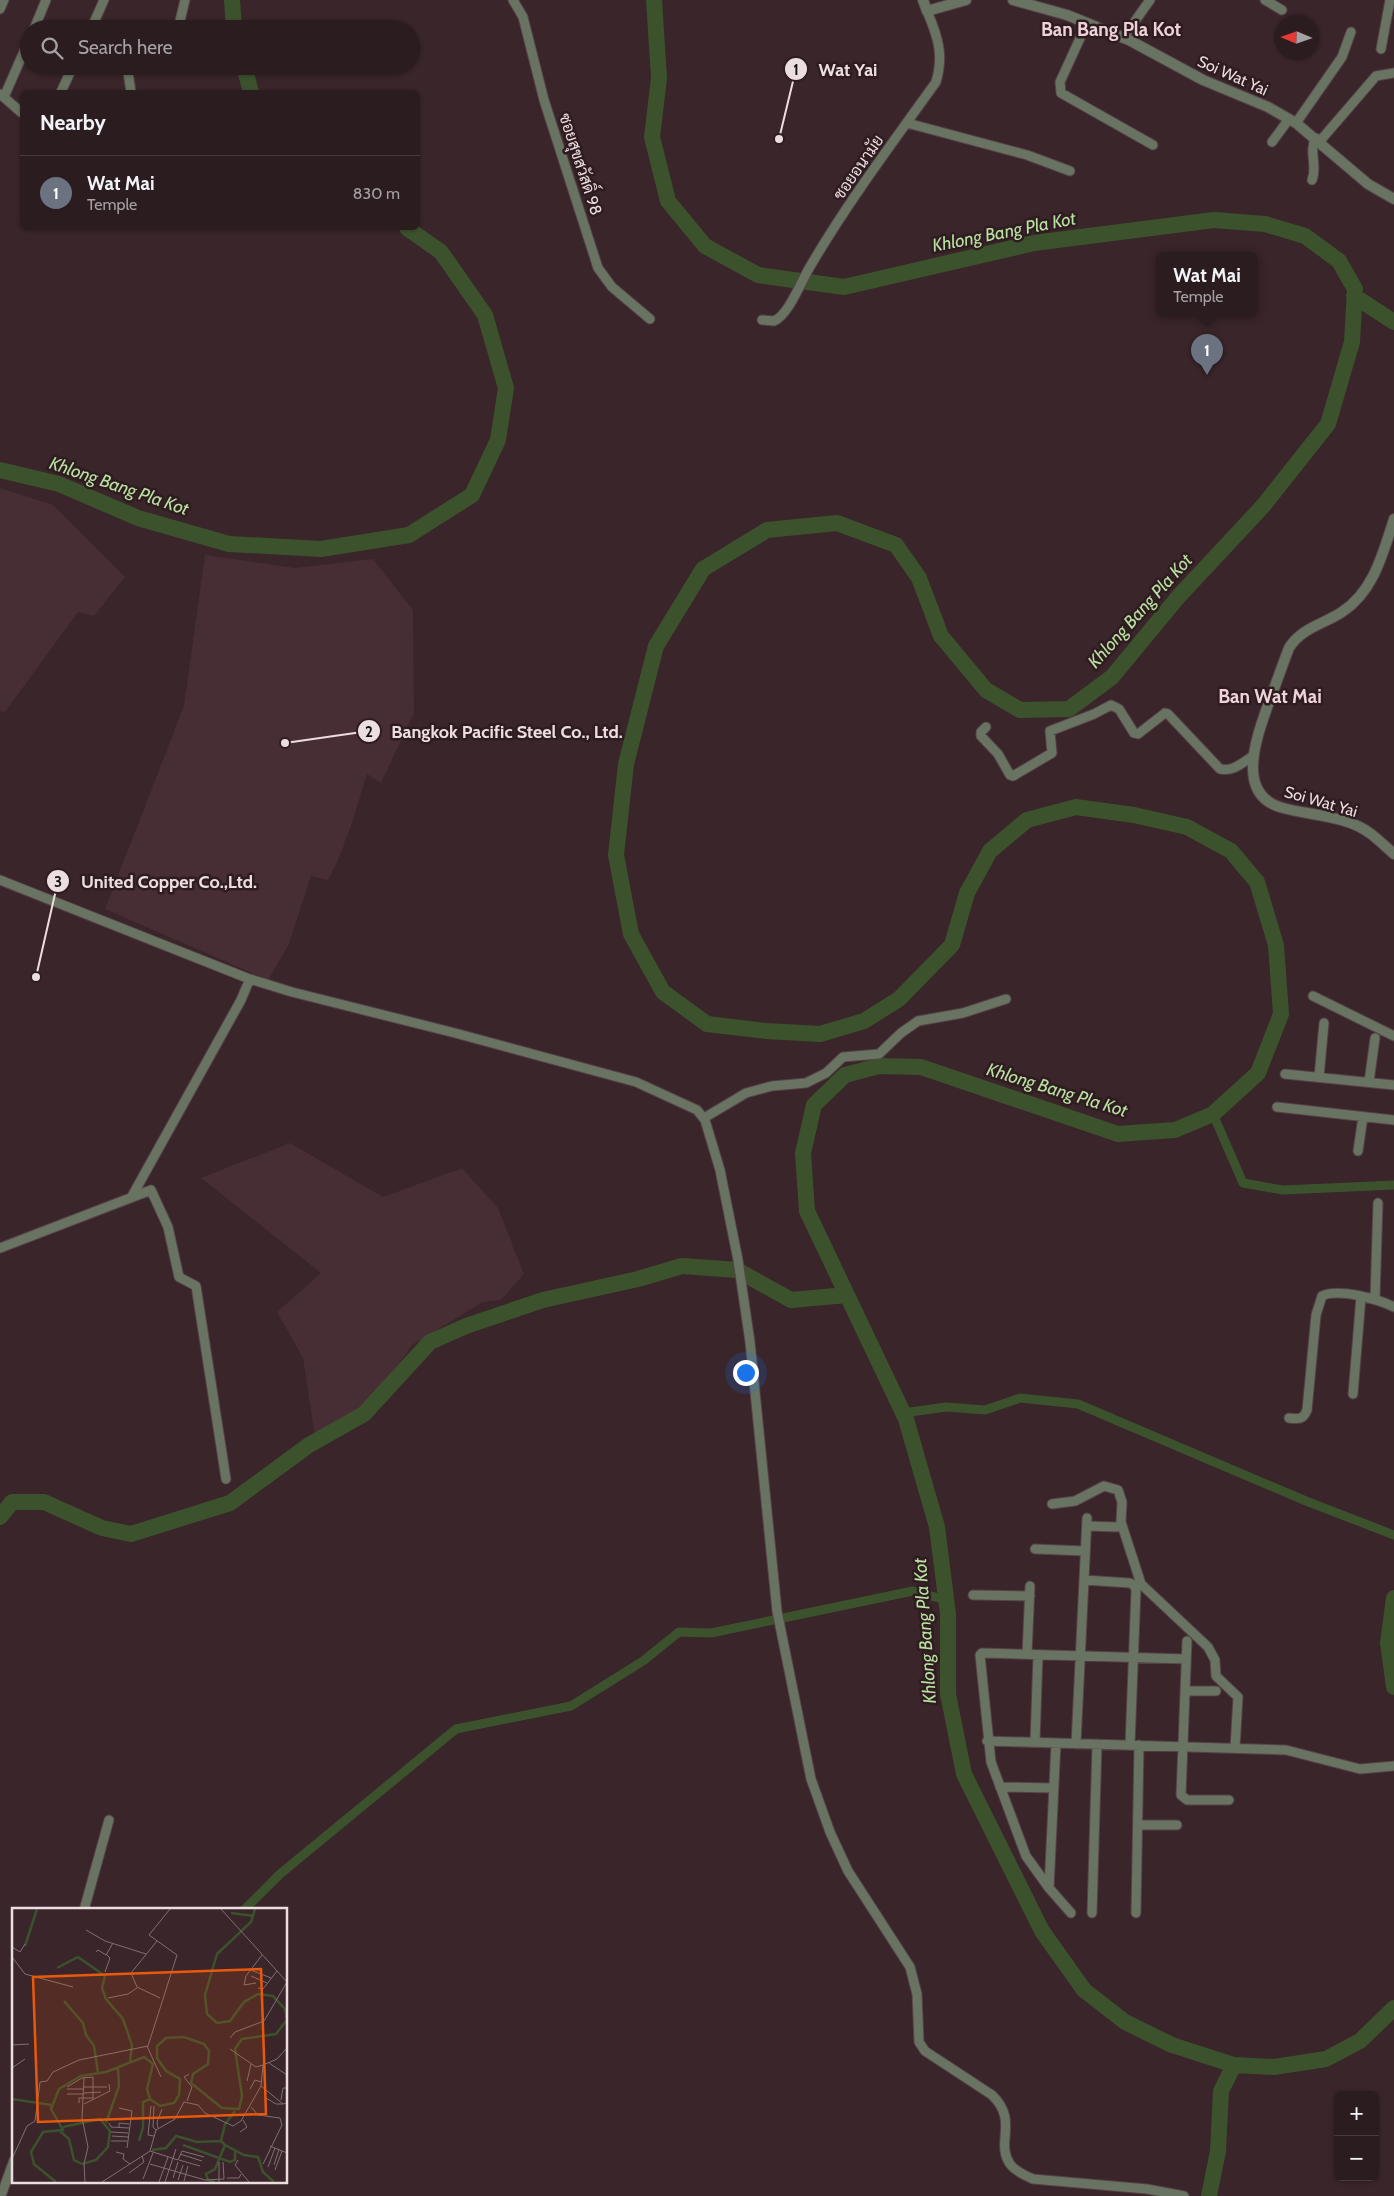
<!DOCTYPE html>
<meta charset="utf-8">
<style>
body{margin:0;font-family:Cabin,Sarabun,sans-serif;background:#37292d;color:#f1f3f6}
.controls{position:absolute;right:15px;bottom:15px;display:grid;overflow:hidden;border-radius:8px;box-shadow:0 1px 4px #0004}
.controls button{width:45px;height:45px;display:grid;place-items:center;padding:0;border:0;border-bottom:1px solid #473a3e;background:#2b1c20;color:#f1f3f6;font:25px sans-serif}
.compass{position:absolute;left:1274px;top:15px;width:45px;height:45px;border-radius:50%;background:#2b1c20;box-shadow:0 1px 4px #0004;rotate:272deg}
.you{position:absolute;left:745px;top:1372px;width:18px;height:18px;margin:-12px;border:4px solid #fff;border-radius:50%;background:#1a73e8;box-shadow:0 0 0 8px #1a73e833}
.badge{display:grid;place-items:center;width:32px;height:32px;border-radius:50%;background:#1a73e8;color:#fff;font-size:16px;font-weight:700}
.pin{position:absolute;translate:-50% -41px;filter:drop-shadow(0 1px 2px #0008)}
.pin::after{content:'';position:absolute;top:26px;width:18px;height:15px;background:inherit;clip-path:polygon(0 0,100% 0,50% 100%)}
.popup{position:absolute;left:1156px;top:252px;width:102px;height:65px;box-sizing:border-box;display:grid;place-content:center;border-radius:8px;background:#2b1c20;filter:drop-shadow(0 1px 4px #0005);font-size:16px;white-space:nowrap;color:#a6a1a5}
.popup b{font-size:19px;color:#f1f3f6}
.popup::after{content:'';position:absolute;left:50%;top:100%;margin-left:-10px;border:10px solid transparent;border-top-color:#2b1c20}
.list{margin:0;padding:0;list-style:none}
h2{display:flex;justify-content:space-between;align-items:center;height:65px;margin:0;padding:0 20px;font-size:21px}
h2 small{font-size:16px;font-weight:400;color:#a6a1a5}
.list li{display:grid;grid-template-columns:32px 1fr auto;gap:15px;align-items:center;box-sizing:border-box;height:75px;padding:0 20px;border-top:1px solid #473a3e}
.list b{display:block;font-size:19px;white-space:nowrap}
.list p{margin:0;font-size:16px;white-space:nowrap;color:#a6a1a5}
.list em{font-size:16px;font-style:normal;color:#a6a1a5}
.icon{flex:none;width:28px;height:28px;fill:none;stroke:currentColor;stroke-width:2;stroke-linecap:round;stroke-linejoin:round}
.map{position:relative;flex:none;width:1394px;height:2196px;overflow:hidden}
.search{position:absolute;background:#2b1c20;box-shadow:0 1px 4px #0004;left:20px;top:20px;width:400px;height:55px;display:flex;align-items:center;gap:12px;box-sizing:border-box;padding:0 18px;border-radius:28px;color:#a6a1a5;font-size:19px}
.panel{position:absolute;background:#2b1c20;box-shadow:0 1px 4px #0004;left:20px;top:90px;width:400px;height:140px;border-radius:8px}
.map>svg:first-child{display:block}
.built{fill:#472e34}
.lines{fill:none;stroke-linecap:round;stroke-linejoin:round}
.canal{stroke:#3c522d;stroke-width:9}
.river{stroke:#3c522d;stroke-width:16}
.minor-casing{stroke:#554247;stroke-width:11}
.tertiary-casing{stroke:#554247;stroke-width:12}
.minor{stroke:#687362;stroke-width:9}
.tertiary{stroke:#687362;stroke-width:10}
.labels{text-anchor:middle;stroke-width:5;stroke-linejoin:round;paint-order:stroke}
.street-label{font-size:16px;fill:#ebdde0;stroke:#2f1c20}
.water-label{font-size:18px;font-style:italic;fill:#b9e1a1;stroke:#2f1c20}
.quarter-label{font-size:19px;font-weight:bold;fill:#edd2d8;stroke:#2f1c20}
.inset-river{fill:none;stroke:#3c522d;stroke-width:2.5}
.inset-road{fill:none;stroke:#806f73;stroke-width:1}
.view{fill:#e8590c;fill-opacity:0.15;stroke:#e8590c;stroke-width:2.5}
.inset-edge{fill:none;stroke:#ebdde0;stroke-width:2.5}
.leader{fill:none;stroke:#ebdde0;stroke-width:2}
.callout-dot{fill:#ebdde0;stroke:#2f1c20;stroke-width:2}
.mark-label{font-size:15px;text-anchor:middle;font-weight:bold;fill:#111}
.callout-label{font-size:18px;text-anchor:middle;font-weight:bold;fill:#ebdde0;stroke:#2f1c20;stroke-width:5;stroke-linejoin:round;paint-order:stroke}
</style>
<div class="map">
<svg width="1394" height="2196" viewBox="0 0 1394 2196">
<rect width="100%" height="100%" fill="#39252a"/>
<path class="built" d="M0,488L53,505L125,577L94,616L78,612L5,712L0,711Z
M205,555L295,568L373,559L413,610L414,713L381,783L367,774L351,826L338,860L328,880L311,876L289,944L268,980L105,909L184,706Z
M290,1143L383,1197L462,1168L498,1208L524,1274L501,1300L483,1302L412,1345L378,1395L316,1443L303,1358L277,1312L321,1273L201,1178Z"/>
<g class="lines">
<path class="canal" d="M1213,1114L1243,1183L1283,1190L1394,1185
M903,1413L946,1407L985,1410L1020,1398L1078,1404L1306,1501L1394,1535
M244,1910L280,1874L456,1729L571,1706L643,1661L679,1632L711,1633L913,1591L946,1600"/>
<path class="river" d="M232,0L234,29
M654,0L659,78L652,137L668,201L705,246L758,275L844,287L1034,243L1214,220L1265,224L1305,236L1339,261L1355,289L1352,342L1328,424L1263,506L1179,596L1112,677L1069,709L1020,710L986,690L941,636L919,578L896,545L837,523L767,530L703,569L656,646L626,764L616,855L631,934L663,992L707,1024L766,1031L820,1034L864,1021L899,999L952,945L967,893L990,851L1027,820L1076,807L1134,815L1187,827L1231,851L1257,882L1276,945L1281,1014L1258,1073L1213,1114L1175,1130L1118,1134L921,1067L879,1066L845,1075L814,1105L803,1153L807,1211L906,1419L937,1527L948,1614V1694L964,1774L1042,1931L1084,1990L1125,2022L1172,2045L1234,2065L1274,2067L1326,2059L1360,2041L1394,2008
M244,66L251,92
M1354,296L1394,322
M0,470L59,484L138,518L229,544L321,549L409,535L472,495L498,440L506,388L485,315L441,252L407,228
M0,1517L12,1502H44L102,1528L131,1534L230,1503L309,1445L364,1414L430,1342L466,1326L543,1300L638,1279L682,1266L737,1270L791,1300L847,1295
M1394,1598L1388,1643L1394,1687
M1209,2196L1218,2151L1221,2091L1234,2065"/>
<g class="minor-casing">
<path id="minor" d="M513,0L523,17L544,100L598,268L612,287L650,319
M1265,0L1282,10
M0,9L4,0
M1087,23L1060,82L1061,93L1153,145
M34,29L46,0
M91,29L104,0
M178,29L185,0
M1123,38L1150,0
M1381,49L1390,0
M127,66L131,92
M61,92L73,66
M0,94L22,113
M4,97L29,40
M907,123L1027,155L1070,171
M1296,123L1342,57L1351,32
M1320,141L1376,76L1394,73
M1272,142L1289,119
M1312,180C1318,165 1308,152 1316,138
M762,320L774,321C789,315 802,279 811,265C848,202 893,142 936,82C944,55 938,37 927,11
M986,727L981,732V736L998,754L1010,775L1013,776L1052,753L1050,731L1094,714L1111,705L1119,709L1134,733L1138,734L1165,713L1168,714L1220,769C1233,772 1242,763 1253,756
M0,880L247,978L292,992L455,1033L636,1082L697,1110L705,1120L720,1170L738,1260L750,1342L777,1611L811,1779L830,1832L848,1871L910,1967L917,1994L919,2042L925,2051L992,2095C1019,2121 995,2142 1010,2164C1015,2171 1026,2176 1033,2179L1147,2189L1184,2196
M1313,996L1394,1036
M1285,1074L1394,1085
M1319,1077L1324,1023
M1369,1082L1375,1038
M1277,1107L1394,1120
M704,1118L746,1093L772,1086L806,1083L826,1073L843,1057L879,1054L901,1033L918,1021L963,1013L1006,999
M1358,1151L1363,1117
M131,1198L241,1000L249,981L247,978
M0,1248L151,1190L168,1227L179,1277L196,1286L226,1479
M1375,1299L1378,1203
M1353,1394L1361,1297
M1289,1418C1299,1419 1303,1420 1307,1410L1316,1315L1322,1296C1338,1288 1378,1299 1394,1307
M1052,1504L1075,1501L1104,1486L1118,1490L1122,1502L1121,1522L1141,1584L1208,1647L1215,1660L1216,1676L1238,1697L1235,1748
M1087,1526L1117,1527
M1035,1549L1085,1551
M1084,1580L1130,1583L1134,1585L1136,1590L1130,1745
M973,1595L1030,1596
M1187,1641L1181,1795L1187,1800H1229
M1027,1654L1030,1586
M1185,1691H1216
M987,1741L1286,1750L1360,1769L1394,1766
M1035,1742L1038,1655
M1076,1744L1087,1518
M1000,1787L1053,1788
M1138,1825H1177
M1049,1888L1056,1743
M84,1910L109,1820
M1071,1913L1049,1888L1026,1856L991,1762L980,1655L982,1653L1186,1659
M1092,1913L1097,1744
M1136,1913L1139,1745
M1,2196L14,2160"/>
</g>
<g class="tertiary-casing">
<path id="tertiary" d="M923,0L927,11L966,0
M1013,0L1067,15L1129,40L1203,80L1268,107L1296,123L1368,184L1394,199
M1394,519C1383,553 1374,591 1342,612C1324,624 1301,628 1289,648C1282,666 1276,684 1269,702C1258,734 1233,795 1283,808C1312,816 1346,815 1371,834C1379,840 1386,847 1394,854"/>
</g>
<use href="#minor" class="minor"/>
<use href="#tertiary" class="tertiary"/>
</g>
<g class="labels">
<g class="street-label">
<text transform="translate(1233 75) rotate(24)" y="6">Soi Wat Yai</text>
<text transform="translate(581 164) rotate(72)" y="6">ซอยสุขสวัสดิ์ 98</text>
<text transform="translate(858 167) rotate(-55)" y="6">ซอยอนามัย</text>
<text transform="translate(1321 801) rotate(16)" y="6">Soi Wat Yai</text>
</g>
<g class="water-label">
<text transform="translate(1004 232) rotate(-11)" y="6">Khlong Bang Pla Kot</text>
<text transform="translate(119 486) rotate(19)" y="6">Khlong Bang Pla Kot</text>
<text transform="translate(1140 611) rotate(-48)" y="6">Khlong Bang Pla Kot</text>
<text transform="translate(1057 1090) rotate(17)" y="6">Khlong Bang Pla Kot</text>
<text transform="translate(925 1631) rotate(-94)" y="6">Khlong Bang Pla Kot</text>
</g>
<g class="quarter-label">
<text x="1111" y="36">Ban Bang Pla Kot</text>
<text x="1270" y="703">Ban Wat Mai</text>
</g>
</g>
<g transform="translate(12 1908)">
<rect width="275" height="275" fill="#39252a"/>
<path class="inset-river" d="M219,5L242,8M13,38L25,1M45,60L66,49L93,68L90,80L94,91L111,111L120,137L118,154M52,93L71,115L74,127L82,138L86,165M0,191L39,197M94,215L107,178L106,160M48,223L57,231L62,252L70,256L84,252L96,239L98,223L88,211L51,219M127,233L131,219V194L138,191M171,237L218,254L223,252V242M213,237L232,247L246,249L251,264L262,274M140,242L154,240L164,228L185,234L209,233M44,274L22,256L19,244L31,224L51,222L39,201L47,181L69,168L94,164L132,149L141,156L135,181L138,191L148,198L162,195L167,187L168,171L154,163L145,150V138L154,130L172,129L192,136L197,143L196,156L181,166L179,175L210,200L227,201L230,188L223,141L230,131L264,126L275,112L273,101L261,88L246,86L232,94L218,113L205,115L195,106L193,87L205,46L239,14L243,1M203,274L196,272L194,266L203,261L213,237L209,233L213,216L223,203"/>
<path class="inset-road" d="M209,1L275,74M74,22L93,33L134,46M145,33L119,65L125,79L148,90M0,39L8,44L13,36M84,44L86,42L94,47L101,35M0,49L13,66L61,79M239,62L259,70M93,64L98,50L94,46M239,68L255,75M244,75L232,77L234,68L250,47M246,80L251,81L265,63M96,90L116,86L125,80M218,130L223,124L252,113L275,74M0,137L17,136M135,138L149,169M218,141L244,159L251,157M257,155L275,167M0,160L13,151M72,170L70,210L76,239L72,256L73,274M235,173L239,156M249,178L271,196L275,195M55,179L70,170L81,169V190M72,179H95M55,181H72M238,181L243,172L250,174M72,185L89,184M55,186H72M254,190L264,196H271M269,192L271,180H275M175,193L180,179L172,169L177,166M67,195V190H82M72,196L98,183L97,176M139,198L136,227L142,228M142,198L141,219L144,222M239,199L246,207L268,210L270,217L251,256M107,200L120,203L115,240M97,215L99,219L117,220M107,220V215L117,216M146,220L145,214L150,201M99,224L116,225M228,224L235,219L231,212M100,228L116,229M99,233H115M258,238L275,245M138,243L166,252L170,243L192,249M104,244L112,246L111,251L118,256M168,246L190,253M0,251L15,218L23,213L28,174L35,173L41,164L67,152L136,138L165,47L137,27L158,1M167,252L188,258M226,252L223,257L237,274M207,254V274M138,256L193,272L212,271L211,254M262,257L267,241M256,259L263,240M263,262L270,243M117,265L132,254L130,248M161,270L166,254M215,270H227L229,266M131,271L141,245M166,272L171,257M172,273L176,258M90,274L138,243L144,222L163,211L172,194L186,197L193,205L221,218L229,213L249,178L251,157L265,151L275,140M147,274L156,249M153,274L164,241"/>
<path class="view" d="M249,61L254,206L26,214L21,69Z"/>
<rect width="275" height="275" class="inset-edge"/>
</g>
<path class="leader" d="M779 139L796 69M285 743L369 731M36 977L58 881"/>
<g class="callout-dot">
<circle cx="779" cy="139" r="5"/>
<circle cx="285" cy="743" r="5"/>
<circle cx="36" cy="977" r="5"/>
<circle cx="796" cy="69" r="12"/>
<circle cx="369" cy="731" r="12"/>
<circle cx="58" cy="881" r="12"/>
</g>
<g class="mark-label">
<text x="796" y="75">1</text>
<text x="369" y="737">2</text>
<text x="58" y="887">3</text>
</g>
<g class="callout-label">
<text x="848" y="76">Wat Yai</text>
<text x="507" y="738">Bangkok Pacific Steel Co., Ltd.</text>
<text x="169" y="888">United Copper Co.,Ltd.</text>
</g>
</svg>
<div class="controls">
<button>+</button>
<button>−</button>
</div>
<svg class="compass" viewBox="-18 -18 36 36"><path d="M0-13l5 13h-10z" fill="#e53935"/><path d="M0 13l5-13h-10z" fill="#a6a1a5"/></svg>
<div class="you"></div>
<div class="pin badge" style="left:1207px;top:375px;background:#6b7280">1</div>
<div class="popup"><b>Wat Mai</b>Temple</div>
<div class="search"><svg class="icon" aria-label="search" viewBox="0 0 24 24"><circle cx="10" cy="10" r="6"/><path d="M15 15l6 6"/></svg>Search here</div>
<section class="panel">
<h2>Nearby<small></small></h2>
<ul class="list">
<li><span class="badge" style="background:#6b7280">1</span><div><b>Wat Mai</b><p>Temple</p></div><em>830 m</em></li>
</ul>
</section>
</div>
